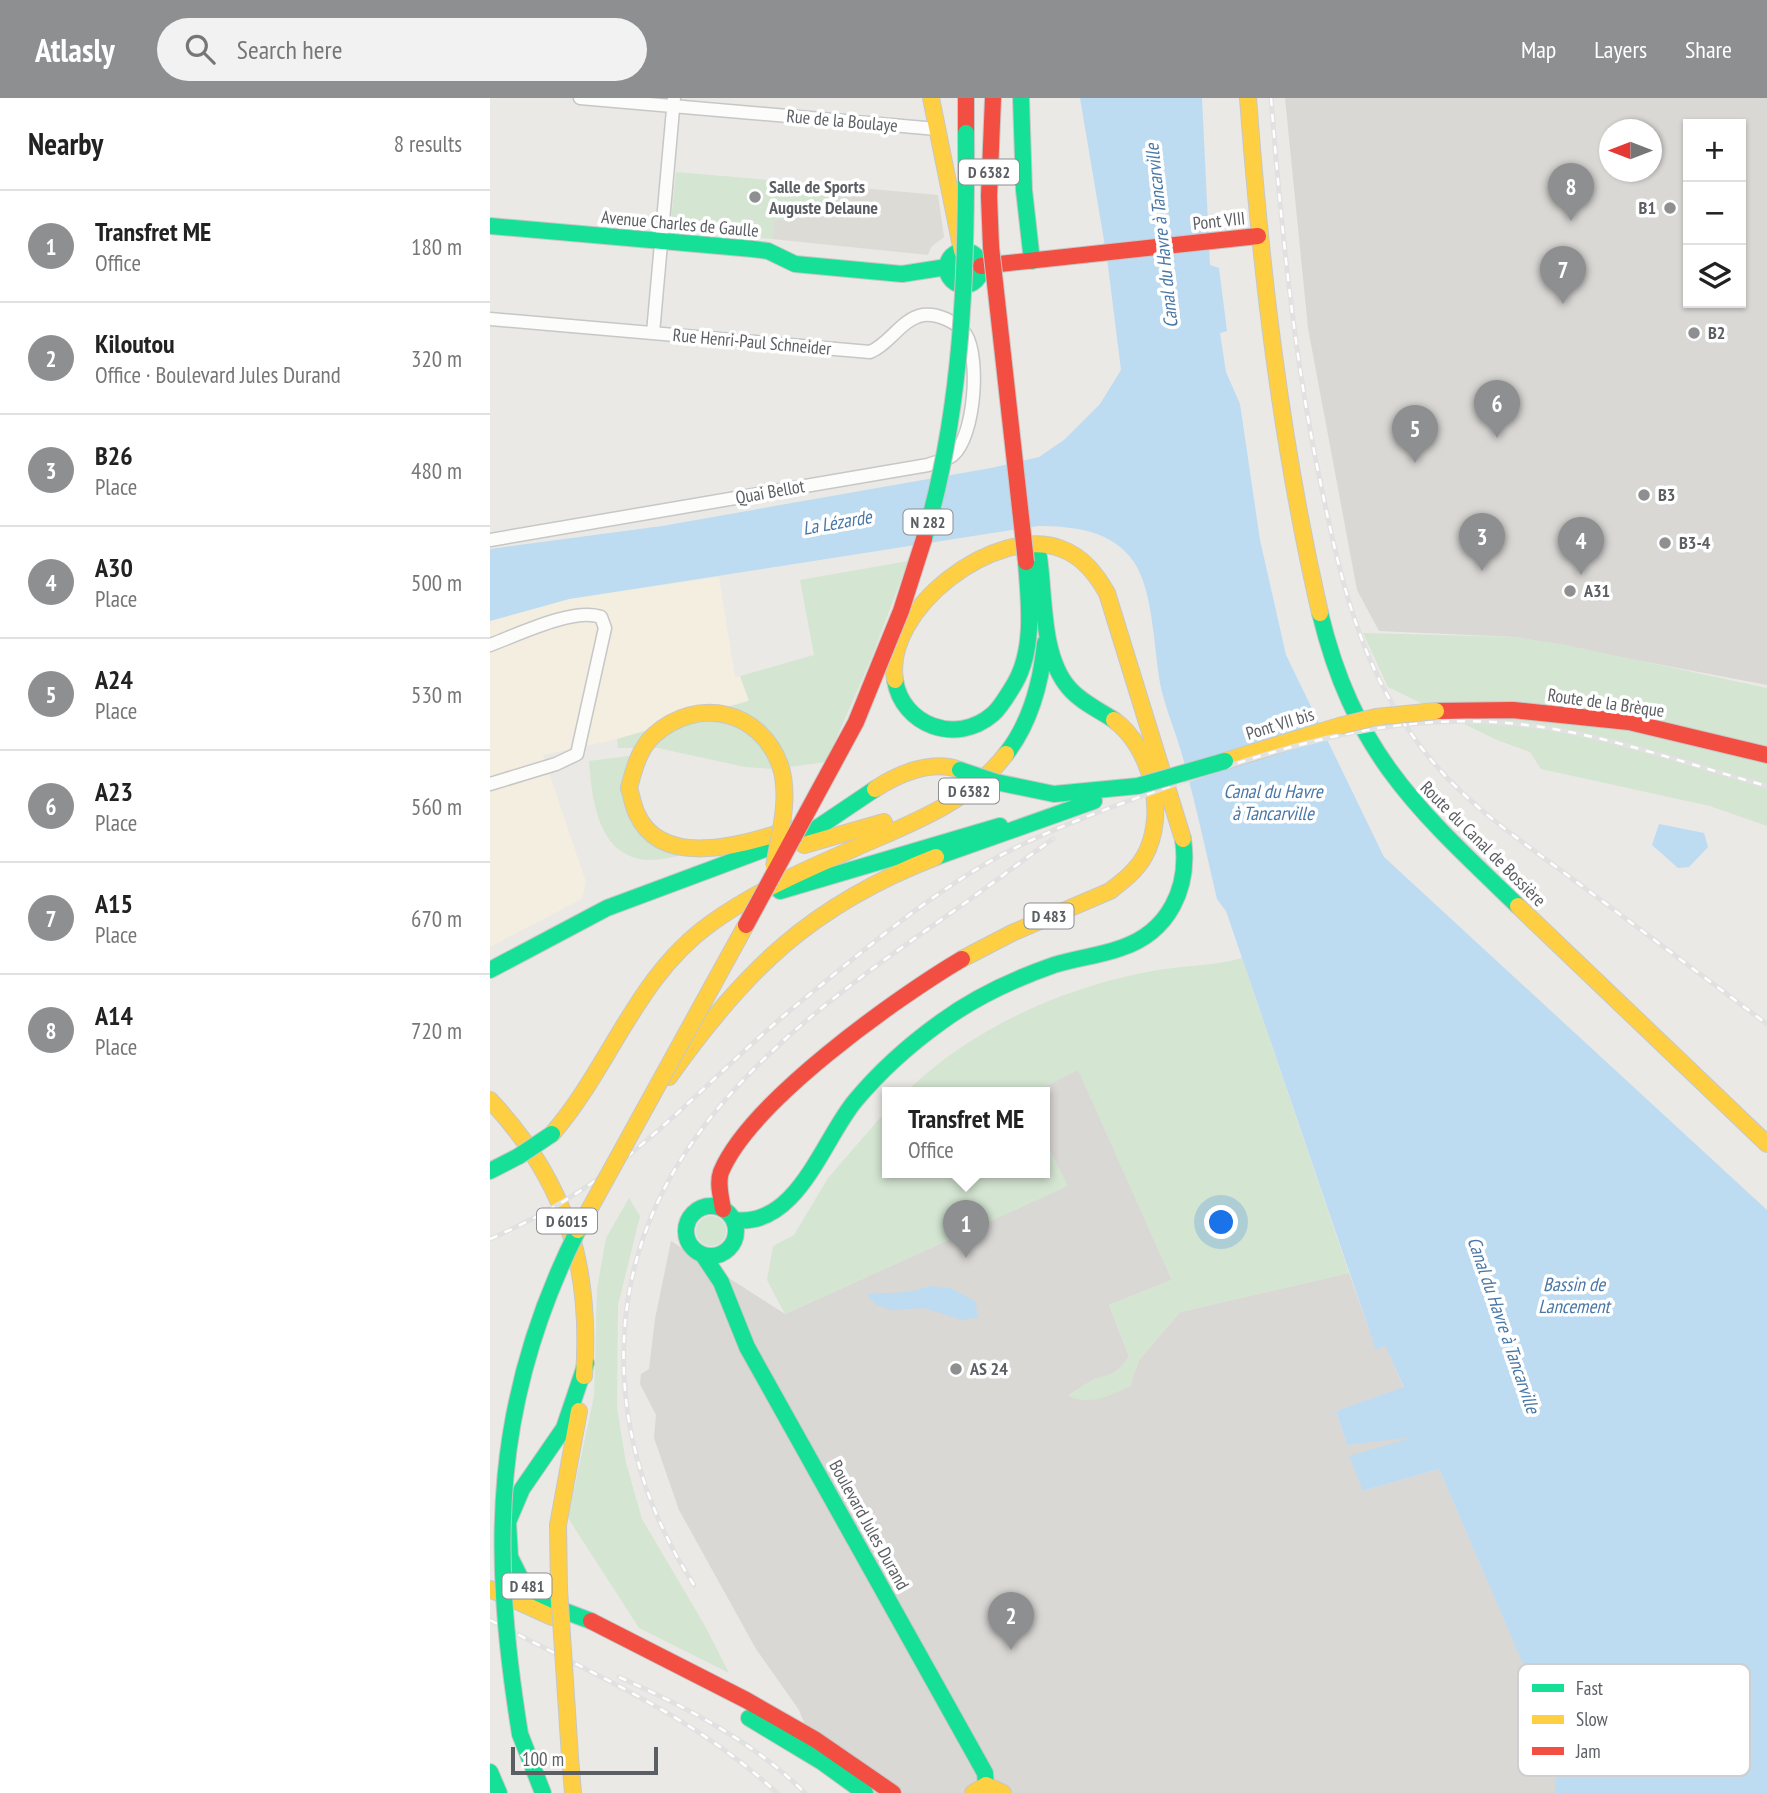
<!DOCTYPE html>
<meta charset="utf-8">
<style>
body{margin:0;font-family:"PT Sans Narrow",sans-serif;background:#f2f2f2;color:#222}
.controls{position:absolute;right:21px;top:21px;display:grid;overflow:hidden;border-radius:0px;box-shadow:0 2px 5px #0004}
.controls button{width:63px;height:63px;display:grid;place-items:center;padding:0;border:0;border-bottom:2px solid #e0e0e0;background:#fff;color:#222;font:35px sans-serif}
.compass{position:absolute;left:1109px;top:21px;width:63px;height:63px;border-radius:50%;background:#fff;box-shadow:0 2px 5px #0004;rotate:270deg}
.scale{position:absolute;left:21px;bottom:18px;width:147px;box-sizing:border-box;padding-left:7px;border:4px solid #5b5e62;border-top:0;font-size:19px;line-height:24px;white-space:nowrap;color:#5b5e62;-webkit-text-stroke:5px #fff;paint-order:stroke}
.you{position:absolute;left:732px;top:1125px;width:24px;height:24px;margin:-18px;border:5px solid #fff;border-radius:50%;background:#1a73e8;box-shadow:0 0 0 10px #1a73e833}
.badge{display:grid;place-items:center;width:46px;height:46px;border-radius:50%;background:#8d8f90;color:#fff;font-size:23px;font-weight:700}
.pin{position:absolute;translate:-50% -58px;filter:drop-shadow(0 2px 4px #0008)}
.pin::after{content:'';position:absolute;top:37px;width:24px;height:21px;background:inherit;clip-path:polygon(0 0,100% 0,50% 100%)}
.popup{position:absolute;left:392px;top:989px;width:168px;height:91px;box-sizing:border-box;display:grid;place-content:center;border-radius:0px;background:#fff;filter:drop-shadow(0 2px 5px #0005);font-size:23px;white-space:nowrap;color:#767676}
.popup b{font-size:26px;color:#222}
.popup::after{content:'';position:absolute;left:50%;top:100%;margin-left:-14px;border:14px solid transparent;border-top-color:#fff}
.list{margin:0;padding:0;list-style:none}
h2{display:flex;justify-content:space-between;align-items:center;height:91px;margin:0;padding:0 28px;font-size:30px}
h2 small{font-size:23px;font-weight:400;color:#767676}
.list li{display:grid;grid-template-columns:46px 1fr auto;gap:21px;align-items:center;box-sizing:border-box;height:112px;padding:0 28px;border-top:2px solid #e0e0e0}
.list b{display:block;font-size:26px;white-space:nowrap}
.list p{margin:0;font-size:23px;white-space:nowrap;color:#767676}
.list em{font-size:23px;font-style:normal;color:#767676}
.icon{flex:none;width:38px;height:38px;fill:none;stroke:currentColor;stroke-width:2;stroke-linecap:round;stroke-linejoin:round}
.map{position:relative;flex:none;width:1277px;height:1695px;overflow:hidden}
header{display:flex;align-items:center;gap:42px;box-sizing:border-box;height:98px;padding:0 35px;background:#8d8f90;color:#fff}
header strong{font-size:33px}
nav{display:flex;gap:38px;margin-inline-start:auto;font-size:24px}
.search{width:490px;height:63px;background:#f2f2f2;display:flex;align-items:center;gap:18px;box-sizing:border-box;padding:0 24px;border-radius:38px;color:#767676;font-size:26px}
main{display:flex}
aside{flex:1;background:#fff}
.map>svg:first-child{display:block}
.commercial{fill:#f3eee0}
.industrial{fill:#dad8d5;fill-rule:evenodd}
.education{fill:#dddbd5}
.green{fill:#d4e5d2}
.water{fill:#bddbf1}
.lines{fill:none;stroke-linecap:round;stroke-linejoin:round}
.street-casing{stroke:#c7c7c7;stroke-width:15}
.fast-casing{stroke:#c7c7c7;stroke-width:18}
.slow-casing{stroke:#c7c7c7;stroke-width:18}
.jam-casing{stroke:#c7c7c7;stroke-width:18}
.street{stroke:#fcfcfb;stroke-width:12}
.fast{stroke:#16e098;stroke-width:16}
.slow{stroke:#ffcf43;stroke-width:16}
.jam{stroke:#f24e42;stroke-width:16}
.rail-casing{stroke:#e2e1e1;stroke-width:5}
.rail{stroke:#fff;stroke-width:2.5;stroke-dasharray:8;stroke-linecap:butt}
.fast-bridge-casing{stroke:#c7c7c7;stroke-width:18;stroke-linecap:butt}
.slow-bridge-casing{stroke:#c7c7c7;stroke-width:18;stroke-linecap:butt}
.jam-bridge-casing{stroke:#c7c7c7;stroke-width:18;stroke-linecap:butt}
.fast-bridge{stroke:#16e098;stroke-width:16}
.slow-bridge{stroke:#ffcf43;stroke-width:16}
.jam-bridge{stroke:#f24e42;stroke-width:16}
.poi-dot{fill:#8d8f90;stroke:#fff;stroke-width:2.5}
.labels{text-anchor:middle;stroke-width:7;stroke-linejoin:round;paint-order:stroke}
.shield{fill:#fff;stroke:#8c8e91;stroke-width:2}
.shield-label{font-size:16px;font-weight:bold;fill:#5b5e62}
.street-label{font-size:18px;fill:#5b5e62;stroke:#fff}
.poi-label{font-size:18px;font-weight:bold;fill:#5b5e62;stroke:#fff;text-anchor:start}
.water-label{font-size:19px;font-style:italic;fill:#4977a6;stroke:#fff}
.key{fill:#fff;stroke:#cecfd0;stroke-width:2}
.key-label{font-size:19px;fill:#5b5e62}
</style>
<header>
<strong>Atlasly</strong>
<div class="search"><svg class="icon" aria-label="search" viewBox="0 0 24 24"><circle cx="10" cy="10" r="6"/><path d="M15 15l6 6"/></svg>Search here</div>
<nav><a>Map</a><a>Layers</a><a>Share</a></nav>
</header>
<main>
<aside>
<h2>Nearby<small>8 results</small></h2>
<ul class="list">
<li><span class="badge">1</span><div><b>Transfret ME</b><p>Office</p></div><em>180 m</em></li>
<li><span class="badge">2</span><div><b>Kiloutou</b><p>Office · Boulevard Jules Durand</p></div><em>320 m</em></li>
<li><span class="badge">3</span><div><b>B26</b><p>Place</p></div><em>480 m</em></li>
<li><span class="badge">4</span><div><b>A30</b><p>Place</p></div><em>500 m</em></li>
<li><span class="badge">5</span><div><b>A24</b><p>Place</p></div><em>530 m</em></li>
<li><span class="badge">6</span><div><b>A23</b><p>Place</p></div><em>560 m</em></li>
<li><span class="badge">7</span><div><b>A15</b><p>Place</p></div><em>670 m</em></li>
<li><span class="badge">8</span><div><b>A14</b><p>Place</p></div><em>720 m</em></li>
</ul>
</aside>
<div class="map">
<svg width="1277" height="1695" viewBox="0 0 1277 1695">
<rect width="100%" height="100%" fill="#eae9e5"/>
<path class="commercial" d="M229,479L245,579L250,578L259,602L127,641L53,657L96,784L92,801L0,849V523L79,501Z"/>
<path class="industrial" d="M795,0H1277V587L1025,539L889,533L867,492L818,230ZM1198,26H1251V205H1198ZM1120,32H1162V74H1120Z
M588,971L682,1182L619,1207L639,1258L631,1271L620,1278L605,1281L579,1297L640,1288L649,1262L690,1214L859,1175L886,1251L895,1246L914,1290L846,1313L857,1347L931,1337L873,1393L949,1371L1078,1669L1068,1680L1065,1695H366L333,1672L309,1612L266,1551L189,1412L164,1340L166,1317L150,1286L151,1276L159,1271L165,1221L181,1143L295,1216L577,1088L555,1043V994H544Z"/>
<path class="education" d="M348,88L448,97L454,139L441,149L438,157L282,141L284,121L303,123L304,113L338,116L346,110Z"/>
<path class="green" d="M186,74L348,88L346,110L338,116L305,113L304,123L284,122L282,141L180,132Z
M418,463L381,561L336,664L285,671L255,669L168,650H128L127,641L259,603L250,578L324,557L310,482Z
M873,535L1025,539L1076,547L1277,590V728L1220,708L1051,671L1040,654L1007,642L898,589Z
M139,658C130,710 135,745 192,757C182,759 170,762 159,762C108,760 102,702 99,663Z
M752,860L859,1175L690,1214L649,1262L640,1288C619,1298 601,1308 578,1298C586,1294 590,1289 597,1285C617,1275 625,1280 639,1258L619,1207L682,1182L588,972L544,994H416C481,931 569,891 657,874C689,867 721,869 752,860Z
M397,1012V1074H555V1043L578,1088L295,1216L277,1182L283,1148L304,1137L338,1080Z
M139,1100L150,1118L128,1207L127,1310L136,1365L152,1421L214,1526L239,1575L149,1530L78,1420L104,1298L107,1191L116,1140Z
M206 1133a15 15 0 1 1 30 0a15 15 0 1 1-30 0Z"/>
<path class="water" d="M590,0H712L720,167L729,170L737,233L730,235L736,274L750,306L770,442L796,557L894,759L1277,1112V1695H1065L1066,1675L1077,1668L949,1371L873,1393L859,1358L924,1339L857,1347L846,1313L914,1289L895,1247L886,1252L736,813L727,801C716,754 706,707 693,660C687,638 678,617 672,594C663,555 665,496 644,464C622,432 583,428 548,428L79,501L0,523V451L172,428L501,370L549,359L574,342L610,306L631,272L617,160Z
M1169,726L1214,735L1218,749L1199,769L1188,770L1162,747Z
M440,1188L460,1190L485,1203L488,1219L473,1222L434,1210L401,1212L385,1206L376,1196L419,1194Z"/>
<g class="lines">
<g class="street-casing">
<path id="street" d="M90,0L447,31
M0,221L380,254C400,246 411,221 433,217C447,215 468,224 476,237C490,260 485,338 463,357C457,362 445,364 438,367L0,442
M163,235L184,0
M0,547C27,537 84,509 111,519L115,530L87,656L66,666L0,686"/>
</g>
<g class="fast-casing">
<path id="fast" d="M531,0L534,92L542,163
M0,128L263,151L278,153L305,166L412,176L457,169
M457 170a17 17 0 1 1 34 0a17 17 0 1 1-34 0Z
M549,459C555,499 551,558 579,590C591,604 609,612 624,622
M830,515C864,656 928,712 1028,808
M405,582C412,627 466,648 503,616C511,609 519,595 525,585C545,550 539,503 536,464
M516,656C541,624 551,585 555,545
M506,684L564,696L648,688
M446,759L604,703
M290,793L510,728
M0,872L117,810L321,734L385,691
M0,1073L29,1058
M196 1133a25 25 0 1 1 50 0a25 25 0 1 1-50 0Z
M244,1122C307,1130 332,1043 365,1003C390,973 419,947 451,924C485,899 524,881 564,867C586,860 609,858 631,850C679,834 700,790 693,741
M213,1157L231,1184L257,1249L495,1675L496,1687
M96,1265L74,1330L32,1391L18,1424L20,1459L32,1483L61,1508L101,1523
M259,1620L332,1664L375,1695
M30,1636L53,1695
M0,1674L9,1695"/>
</g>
<g class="slow-casing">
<path id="slow" d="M441,0L472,153
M758,0C771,174 791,345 830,515
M405,582C393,512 506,425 572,451C593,459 606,476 617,495L693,741
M735,663L849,628
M139,690C142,699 143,708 147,716C173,774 259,744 303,731
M385,691C408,676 442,661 470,672
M314,747L394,724
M1028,808L1277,1046
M472,861L522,835L620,793C633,783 646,773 654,759C678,717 662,650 624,622
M179,979C255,872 321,807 446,759
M0,1002C76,1083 102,1168 94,1278
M62,1036C120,969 146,879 220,826C264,794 315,772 365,750C419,726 479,705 516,656
M0,1491L62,1519
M69,1491L68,1427L89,1313
M80,1659L83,1695
M483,1695L496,1687L513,1695"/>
</g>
<g class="jam-casing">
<path id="jam" d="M476,0V35
M501,149L499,98L503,0
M491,168L768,138
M946,613L1023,612L1139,624L1277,657
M233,1111C231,1099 227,1085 231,1074C260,1004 406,900 472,861
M101,1523L256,1602L326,1642L403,1695"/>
</g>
<use href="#street" class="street"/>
<use href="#fast" class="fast"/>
<use href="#slow" class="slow"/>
<use href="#jam" class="jam"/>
<g class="rail-casing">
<path id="rail" d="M781,0C791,126 803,250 828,373C851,484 871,583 949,671C989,716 1040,749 1088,785C1151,832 1214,879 1277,926
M0,1141C39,1124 78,1103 113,1077C181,1027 238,964 303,910C368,857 443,792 519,753C572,726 630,706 686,686C793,648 903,615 1017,625C1105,632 1192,665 1277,688
M204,1487C120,1357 106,1198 190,1063C255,958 365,882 465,812C498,789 530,764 563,741
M0,1522C98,1574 205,1618 287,1695
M129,1579C196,1609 263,1643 315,1695"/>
</g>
<use href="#rail" class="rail"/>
<g class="fast-bridge-casing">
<path id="fast-bridge" d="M434,441C473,310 477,171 476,35
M470,672L506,684
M648,688L735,663
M29,1058L62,1036
M30,1636C0,1450 2,1303 88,1132"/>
</g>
<g class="slow-bridge-casing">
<path id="slow-bridge" d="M849,628L886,619L946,613
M139,690C144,671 149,651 164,637C208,598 270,612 290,667C301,699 289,738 284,769
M88,1132L256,827
M69,1491L80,1659"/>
</g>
<g class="jam-bridge-casing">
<path id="jam-bridge" d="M501,149L536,464
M256,827L366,624L411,513L434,441"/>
</g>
<use href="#fast-bridge" class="fast-bridge"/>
<use href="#slow-bridge" class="slow-bridge"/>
<use href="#jam-bridge" class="jam-bridge"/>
</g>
<g class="poi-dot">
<circle cx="265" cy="99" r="7"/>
<circle cx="1180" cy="110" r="7"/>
<circle cx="1204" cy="235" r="7"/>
<circle cx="1154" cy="397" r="7"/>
<circle cx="1175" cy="445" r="7"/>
<circle cx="1080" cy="493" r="7"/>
<circle cx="466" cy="1271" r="7"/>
</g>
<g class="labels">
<g class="shield">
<rect x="469" y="61.5" width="60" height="25" rx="5"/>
<rect x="413.5" y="411.5" width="49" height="25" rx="5"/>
<rect x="449" y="680.5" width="60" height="25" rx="5"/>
<rect x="534.5" y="805.5" width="49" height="25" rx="5"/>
<rect x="47" y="1110.5" width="60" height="25" rx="5"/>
<rect x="12.5" y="1475.5" width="49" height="25" rx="5"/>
</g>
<g class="shield-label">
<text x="499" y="80">D 6382</text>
<text x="438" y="430">N 282</text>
<text x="479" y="699">D 6382</text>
<text x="559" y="824">D 483</text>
<text x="77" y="1129">D 6015</text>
<text x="37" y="1494">D 481</text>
</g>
<g class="street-label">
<text transform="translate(352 23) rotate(5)" y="6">Rue de la Boulaye</text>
<text transform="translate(729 123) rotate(-6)" y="6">Pont VIII</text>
<text transform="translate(190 126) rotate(5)" y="6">Avenue Charles de Gaulle</text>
<text transform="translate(262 244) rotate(5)" y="6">Rue Henri-Paul Schneider</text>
<text transform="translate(280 394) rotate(-10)" y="6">Quai Bellot</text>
<text transform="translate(1116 605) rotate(8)" y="6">Route de la Brèque</text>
<text transform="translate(790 626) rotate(-17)" y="6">Pont VII bis</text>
<text transform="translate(993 746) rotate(45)" y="6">Route du Canal de Bossière</text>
<text transform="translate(379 1427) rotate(61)" y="6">Boulevard Jules Durand</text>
</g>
<g class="poi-label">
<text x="279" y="95">Salle de Sports<tspan x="279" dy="21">Auguste Delaune</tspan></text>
<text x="1166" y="116" text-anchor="end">B1</text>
<text x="1218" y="241">B2</text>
<text x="1168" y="403">B3</text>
<text x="1189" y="451">B3-4</text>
<text x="1094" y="499">A31</text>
<text x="480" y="1277">AS 24</text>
</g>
<g class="water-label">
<text transform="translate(671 138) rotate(-96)" y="7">Canal du Havre à Tancarville</text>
<text transform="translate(347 424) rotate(-10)" y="7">La Lézarde</text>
<text x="783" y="700">Canal du Havre<tspan x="783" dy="22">à Tancarville</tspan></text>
<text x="1084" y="1193">Bassin de<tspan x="1084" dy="22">Lancement</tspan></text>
<text transform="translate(1014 1227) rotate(71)" y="7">Canal du Havre à Tancarville</text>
</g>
</g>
<rect x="1028" y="1566" width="232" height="112" rx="10" class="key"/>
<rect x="1042" y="1586" width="32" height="8" fill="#16e098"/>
<rect x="1042" y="1617" width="32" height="9" fill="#ffcf43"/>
<rect x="1042" y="1649" width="32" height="8" fill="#f24e42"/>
<g class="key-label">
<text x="1086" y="1597">Fast</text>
<text x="1086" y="1628">Slow</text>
<text x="1086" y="1660">Jam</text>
</g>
</svg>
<div class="controls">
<button>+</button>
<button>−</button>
<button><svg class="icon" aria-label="layers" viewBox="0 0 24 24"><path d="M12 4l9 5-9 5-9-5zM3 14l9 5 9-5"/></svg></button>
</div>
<svg class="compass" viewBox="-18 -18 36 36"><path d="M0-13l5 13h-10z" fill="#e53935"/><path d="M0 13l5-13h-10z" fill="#767676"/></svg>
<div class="scale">100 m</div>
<div class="you"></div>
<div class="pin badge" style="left:476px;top:1160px">1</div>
<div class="popup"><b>Transfret ME</b>Office</div>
<div class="pin badge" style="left:521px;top:1552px">2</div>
<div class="pin badge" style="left:992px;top:473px">3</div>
<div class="pin badge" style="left:1091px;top:477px">4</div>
<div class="pin badge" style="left:925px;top:365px">5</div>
<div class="pin badge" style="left:1007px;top:340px">6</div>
<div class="pin badge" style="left:1073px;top:206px">7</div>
<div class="pin badge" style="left:1081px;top:123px">8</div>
</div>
</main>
